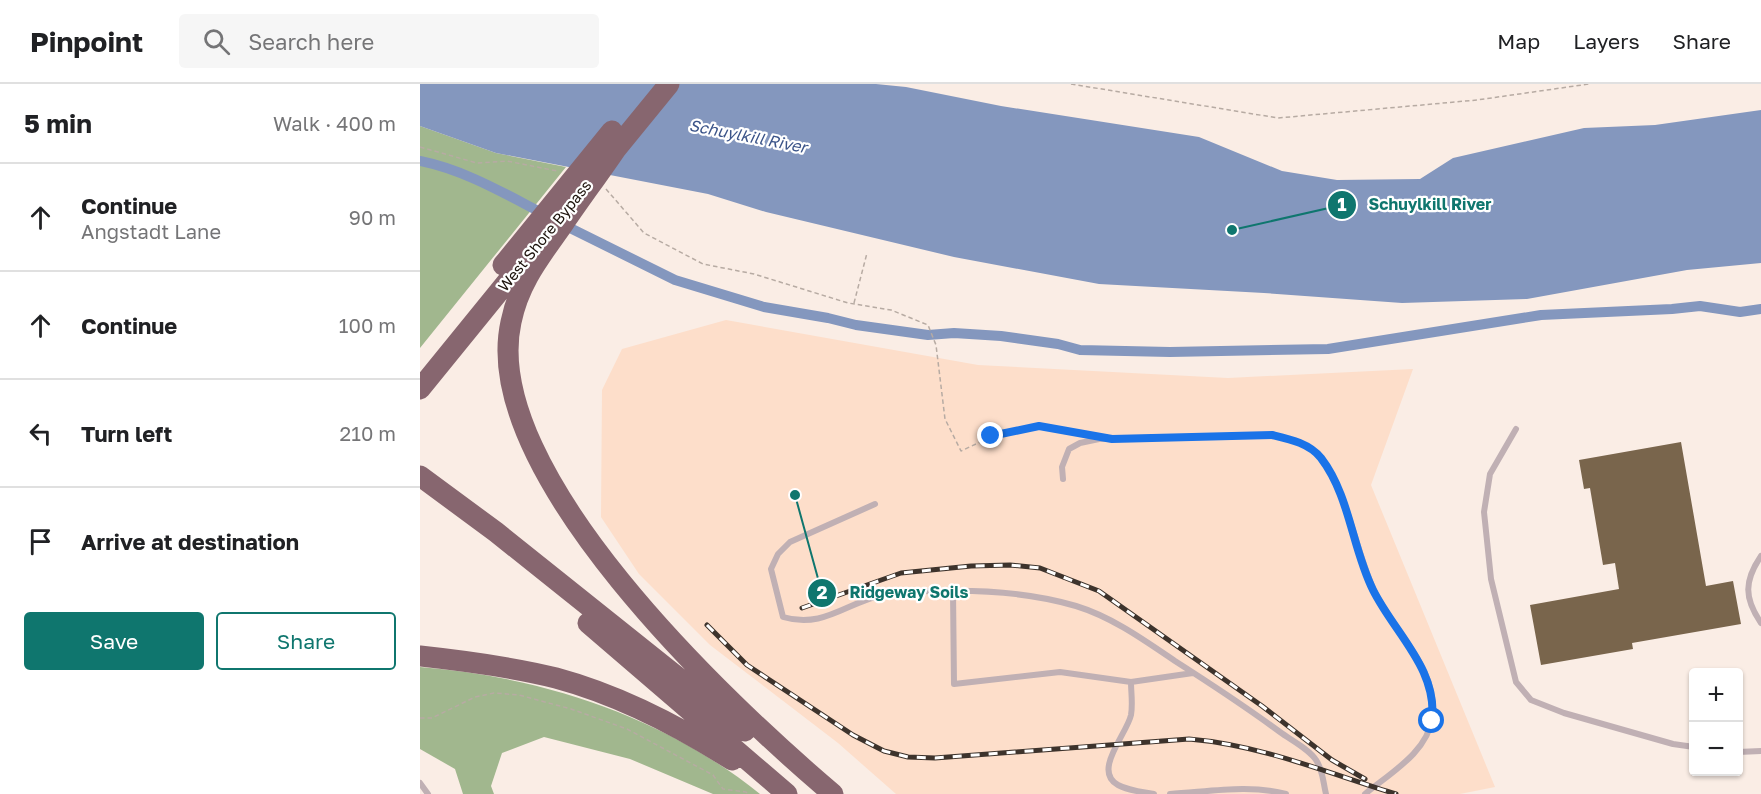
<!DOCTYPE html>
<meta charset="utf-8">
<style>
body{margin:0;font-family:"Golos Text",sans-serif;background:#f6f6f6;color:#202124}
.controls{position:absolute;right:18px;bottom:18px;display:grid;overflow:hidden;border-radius:6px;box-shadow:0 2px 4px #0004}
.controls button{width:54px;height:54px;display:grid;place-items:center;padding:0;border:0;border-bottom:2px solid #e0e0e0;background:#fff;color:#202124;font:30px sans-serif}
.stop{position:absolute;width:18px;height:18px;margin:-14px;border:4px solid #1a73e8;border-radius:50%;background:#fff}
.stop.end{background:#1a73e8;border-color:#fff;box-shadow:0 2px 6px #0008}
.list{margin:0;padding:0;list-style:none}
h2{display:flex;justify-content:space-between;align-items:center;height:78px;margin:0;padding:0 24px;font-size:26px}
h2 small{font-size:20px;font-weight:400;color:#757577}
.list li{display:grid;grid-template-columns:39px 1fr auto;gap:18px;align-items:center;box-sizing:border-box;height:108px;padding:0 24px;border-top:2px solid #e0e0e0}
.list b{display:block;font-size:22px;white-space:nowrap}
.list p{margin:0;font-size:20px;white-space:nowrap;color:#757577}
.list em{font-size:20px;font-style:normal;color:#757577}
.actions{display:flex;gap:12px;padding:18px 24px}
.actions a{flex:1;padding:14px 0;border:2px solid #0f766e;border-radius:6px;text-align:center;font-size:21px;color:#0f766e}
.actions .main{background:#0f766e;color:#fff}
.icon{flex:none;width:33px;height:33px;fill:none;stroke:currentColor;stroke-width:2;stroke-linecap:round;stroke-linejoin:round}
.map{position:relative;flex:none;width:1341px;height:710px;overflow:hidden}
header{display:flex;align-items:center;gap:36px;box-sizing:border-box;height:84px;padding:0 30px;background:#fff;border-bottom:2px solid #e0e0e0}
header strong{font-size:28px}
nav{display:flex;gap:33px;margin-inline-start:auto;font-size:21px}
.search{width:420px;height:54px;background:#f6f6f6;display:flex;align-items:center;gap:15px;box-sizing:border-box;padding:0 21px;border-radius:6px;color:#757577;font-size:22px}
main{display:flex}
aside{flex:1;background:#fff}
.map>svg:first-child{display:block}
.built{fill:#fddeca}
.forest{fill:#a1b78e}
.water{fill:#8497be}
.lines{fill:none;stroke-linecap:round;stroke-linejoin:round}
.canal{stroke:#8497be;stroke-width:10}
.building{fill:#79654c}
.path{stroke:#b7aba3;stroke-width:1.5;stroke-dasharray:4.5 3;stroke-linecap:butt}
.service{stroke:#c0b0b4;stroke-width:6}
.motorway{stroke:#87666f;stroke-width:21}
.rail-casing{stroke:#3d332c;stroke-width:5}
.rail{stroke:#fff;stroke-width:3;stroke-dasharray:9;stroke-linecap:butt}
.route{stroke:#1a73e8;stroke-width:8}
.labels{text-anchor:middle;stroke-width:4.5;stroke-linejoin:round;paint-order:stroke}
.street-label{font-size:15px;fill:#1d130c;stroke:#fff}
.water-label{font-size:16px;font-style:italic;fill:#3b5489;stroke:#fff}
.leader{fill:none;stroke:#0f766e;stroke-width:2}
.callout-dot{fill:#0f766e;stroke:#fff;stroke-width:2}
.mark-label{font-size:18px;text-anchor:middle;font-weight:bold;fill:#fff}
.callout-label{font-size:16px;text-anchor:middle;font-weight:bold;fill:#0f766e;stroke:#fff;stroke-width:4.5;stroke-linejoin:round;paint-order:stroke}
</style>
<header>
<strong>Pinpoint</strong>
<div class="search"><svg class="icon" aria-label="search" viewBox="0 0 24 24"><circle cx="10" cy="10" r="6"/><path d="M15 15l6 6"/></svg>Search here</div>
<nav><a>Map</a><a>Layers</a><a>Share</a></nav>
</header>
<main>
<aside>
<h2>5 min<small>Walk · 400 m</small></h2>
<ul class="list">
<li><svg class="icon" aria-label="ahead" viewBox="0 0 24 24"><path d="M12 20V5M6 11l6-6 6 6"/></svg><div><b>Continue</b><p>Angstadt Lane</p></div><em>90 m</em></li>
<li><svg class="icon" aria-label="ahead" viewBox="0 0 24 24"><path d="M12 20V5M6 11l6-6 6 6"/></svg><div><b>Continue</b></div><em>100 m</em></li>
<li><svg class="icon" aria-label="left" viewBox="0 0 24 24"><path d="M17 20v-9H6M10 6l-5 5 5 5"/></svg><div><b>Turn left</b></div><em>210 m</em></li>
<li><svg class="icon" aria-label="arrive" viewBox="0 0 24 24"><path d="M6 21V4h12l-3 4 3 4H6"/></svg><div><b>Arrive at destination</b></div></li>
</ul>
<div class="actions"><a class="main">Save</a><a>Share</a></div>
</aside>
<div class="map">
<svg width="1341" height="710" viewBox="0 0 1341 710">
<rect width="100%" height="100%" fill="#faede5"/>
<path class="built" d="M306,236L558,281L808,294L993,285L951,401L1075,703L1040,710H476L418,659L290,561L219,490L181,433L182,306L202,265Z"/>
<path class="forest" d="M0,42L76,69L146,83L0,264Z
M0,583C123,593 243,632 340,710H293L210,675L124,653L82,669L71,702L74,710H43L35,685L0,665Z"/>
<path class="water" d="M0,0H456L486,3L581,22L779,53L862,87L917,96L1000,95L1033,74L1164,44L1235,41L1341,26V179L1267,186L1107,215L982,219L844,209L679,200L534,173L346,128L288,110L76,69L0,42Z"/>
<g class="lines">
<path class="canal" d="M0,77C45,86 85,110 126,131
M140,139L255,196L344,223L408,234L436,241L508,251L534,249L581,252L638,260L660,266L750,268L908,265L1121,231L1252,225L1280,222L1320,228L1341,225"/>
</g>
<path class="building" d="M1261,358L1286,502L1313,497L1321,540L1212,559L1213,565L1121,581L1110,521L1199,505L1195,479L1183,481L1170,404L1164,405L1159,376Z"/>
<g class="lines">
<path class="path" d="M651,0L858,34L1057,16L1169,0
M0,63L57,79L87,77L137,87
M186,105L224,149L283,180L334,190L428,219L471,226L508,241L516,261L525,335L541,367L571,353L619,342L663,350
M434,219L447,169
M0,634H12L55,613L74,609L99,611L151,625L207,645L293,691L303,705L326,708L328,710"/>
<path class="service" d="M1096,345L1070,390L1064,428L1071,495L1096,598L1111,616L1144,629L1253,660L1274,663
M643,395L642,383L649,365L660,359L679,355L852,351C869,355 889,359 901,374C927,407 935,464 953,504C971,546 1020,584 1012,634C1008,668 969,690 945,710
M455,420L370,458L358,470L351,485L363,533C403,545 426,519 462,511C481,507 502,507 521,507C566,506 612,509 656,522C692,533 724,556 755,577C791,600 826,623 860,648C871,656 889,665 896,676C903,686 903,698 906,710
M1341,472C1324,497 1324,514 1341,539
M533,507L534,600L640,588L711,598L773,589
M711,598C711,609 713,620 711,631C707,650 672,687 698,701C709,707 723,708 734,710
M1318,668L1341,667
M0,699L8,710
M750,710C787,708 830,700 866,710"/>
<path class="motorway" d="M196,65C179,90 161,114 144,139C121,172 99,198 91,238C58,388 308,621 413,710
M187,76L249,0
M83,181L192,47
M0,305L108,172
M0,392L76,448L325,647
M168,539L367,710
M0,572C46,577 92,583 136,594C199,611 257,641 312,676"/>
<g class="rail-casing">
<path id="rail" d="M382,524L481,489L551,482L590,481L620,484L679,507L842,622L912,676L945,695
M287,541L327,581L433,651L464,667L488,673L515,674L769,655C841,661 908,689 976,710"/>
</g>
<use href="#rail" class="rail"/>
</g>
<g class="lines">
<path class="route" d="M571,352L619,342L692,355L852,351C869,355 889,359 901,374C930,412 932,464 953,506C975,550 1018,585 1012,637"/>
</g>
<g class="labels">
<g class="street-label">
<text transform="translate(125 152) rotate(-51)" y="5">West Shore Bypass</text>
</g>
<g class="water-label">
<text transform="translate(328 52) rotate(11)" y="6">Schuylkill River</text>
</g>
</g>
<path class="leader" d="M812 146L922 121M375 411L402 509"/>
<g class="callout-dot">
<circle cx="812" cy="146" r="6"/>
<circle cx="375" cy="411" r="6"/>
<circle cx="922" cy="121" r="15"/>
<circle cx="402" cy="509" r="15"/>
</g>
<g class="mark-label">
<text x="922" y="127">1</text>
<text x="402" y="515">2</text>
</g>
<g class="callout-label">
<text x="1010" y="126">Schuylkill River</text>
<text x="489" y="514">Ridgeway Soils</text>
</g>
</svg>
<div class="controls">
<button>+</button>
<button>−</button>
</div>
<div class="stop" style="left:1012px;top:637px"></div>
<div class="stop end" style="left:571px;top:352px"></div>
</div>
</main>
